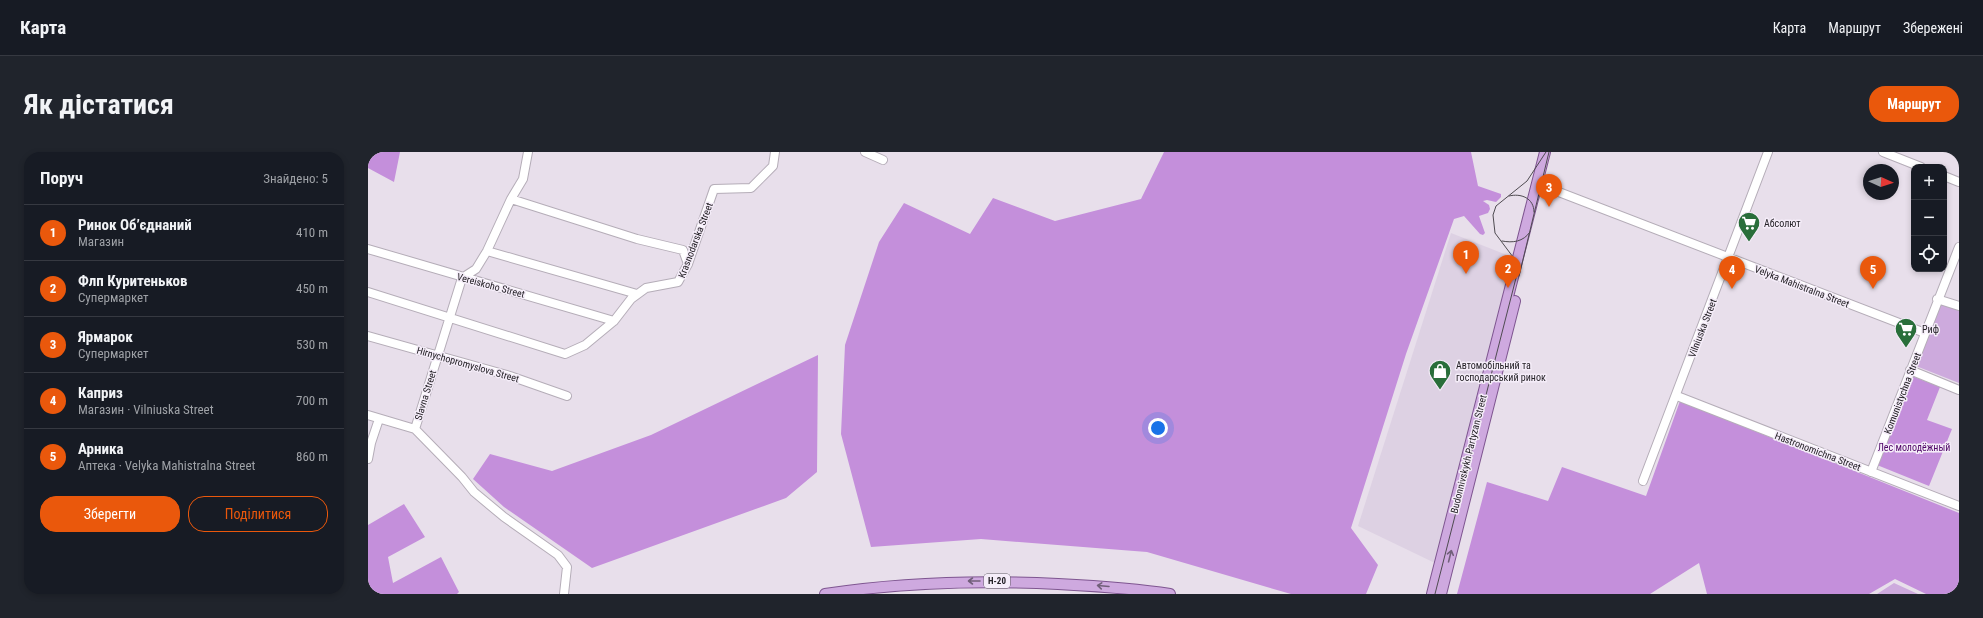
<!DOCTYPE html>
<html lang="uk">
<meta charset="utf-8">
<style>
body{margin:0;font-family:"Roboto Condensed",sans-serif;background:#20242c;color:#f1f3f6}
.controls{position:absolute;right:12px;top:12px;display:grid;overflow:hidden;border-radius:8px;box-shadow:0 2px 6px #0003}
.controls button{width:36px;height:36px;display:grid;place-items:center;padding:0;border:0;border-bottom:1px solid #363941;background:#171b24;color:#f1f3f6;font:20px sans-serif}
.compass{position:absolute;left:1495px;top:12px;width:36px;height:36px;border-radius:50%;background:#171b24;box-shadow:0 2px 6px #0003;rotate:93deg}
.you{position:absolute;left:790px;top:276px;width:14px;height:14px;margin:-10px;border:3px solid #fff;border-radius:50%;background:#1a73e8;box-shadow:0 0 0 6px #1a73e833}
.badge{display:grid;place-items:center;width:26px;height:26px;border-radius:50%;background:#ea580c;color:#fff;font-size:13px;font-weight:700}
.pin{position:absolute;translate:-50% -33px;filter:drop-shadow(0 1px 2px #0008)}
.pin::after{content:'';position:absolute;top:21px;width:14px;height:12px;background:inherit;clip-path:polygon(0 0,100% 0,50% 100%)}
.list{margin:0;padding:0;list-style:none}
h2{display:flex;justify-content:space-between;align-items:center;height:52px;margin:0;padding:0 16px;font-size:17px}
h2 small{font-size:13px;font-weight:400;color:#9ea1a6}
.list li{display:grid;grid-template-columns:26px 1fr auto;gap:12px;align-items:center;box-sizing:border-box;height:56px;padding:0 16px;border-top:1px solid #363941}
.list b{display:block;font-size:15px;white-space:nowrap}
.list p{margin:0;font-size:13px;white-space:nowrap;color:#9ea1a6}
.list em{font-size:13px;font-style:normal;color:#9ea1a6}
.actions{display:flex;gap:8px;padding:12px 16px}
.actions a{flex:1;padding:9px 0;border:1px solid #ea580c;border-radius:16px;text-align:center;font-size:14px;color:#ea580c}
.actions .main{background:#ea580c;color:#fff}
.icon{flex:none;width:22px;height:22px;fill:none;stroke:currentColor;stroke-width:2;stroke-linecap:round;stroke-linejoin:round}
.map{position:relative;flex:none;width:1591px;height:442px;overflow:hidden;border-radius:16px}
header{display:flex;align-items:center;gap:24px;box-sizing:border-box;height:56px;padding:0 20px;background:#171b24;border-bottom:1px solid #363941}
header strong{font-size:19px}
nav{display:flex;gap:22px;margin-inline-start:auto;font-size:14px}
.intro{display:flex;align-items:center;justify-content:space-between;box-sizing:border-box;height:96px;padding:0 24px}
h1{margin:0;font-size:28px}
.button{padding:10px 18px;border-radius:16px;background:#ea580c;color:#fff;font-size:14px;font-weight:700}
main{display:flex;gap:24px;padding:0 24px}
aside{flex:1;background:#171b24;border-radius:16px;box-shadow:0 2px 6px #0003}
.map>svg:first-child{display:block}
.built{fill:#ddd1e3}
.green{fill:#cdaadd}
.forest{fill:#c48fdb}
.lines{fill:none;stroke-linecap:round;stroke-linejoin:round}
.minor-casing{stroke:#b5adb8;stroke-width:10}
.major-casing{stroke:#7e5590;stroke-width:12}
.minor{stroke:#fff;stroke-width:8}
.major{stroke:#cea9df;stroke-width:10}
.tram{stroke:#4f4b51;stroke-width:1}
.oneway{stroke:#715f7a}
.labels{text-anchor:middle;stroke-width:3;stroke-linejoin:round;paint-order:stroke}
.shield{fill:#f5edf9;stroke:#635f66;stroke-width:1}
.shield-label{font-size:9px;font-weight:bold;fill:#252227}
.poi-label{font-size:10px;fill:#252227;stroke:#f5edf9;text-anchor:start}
.street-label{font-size:10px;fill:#252227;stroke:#f5edf9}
.park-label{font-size:10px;fill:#4e0566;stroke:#f5edf9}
</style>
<header>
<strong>Карта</strong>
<nav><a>Карта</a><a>Маршрут</a><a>Збережені</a></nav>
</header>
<div class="intro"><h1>Як дістатися</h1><a class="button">Маршрут</a></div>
<main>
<aside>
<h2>Поруч<small>Знайдено: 5</small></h2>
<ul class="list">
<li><span class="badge">1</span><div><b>Ринок Обʼєднаний</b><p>Магазин</p></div><em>410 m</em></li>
<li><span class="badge">2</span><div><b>Флп Куритеньков</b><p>Супермаркет</p></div><em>450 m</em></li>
<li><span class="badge">3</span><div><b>Ярмарок</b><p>Супермаркет</p></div><em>530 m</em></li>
<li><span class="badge">4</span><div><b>Каприз</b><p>Магазин · Vilniuska Street</p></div><em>700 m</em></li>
<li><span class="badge">5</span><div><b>Арника</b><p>Аптека · Velyka Mahistralna Street</p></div><em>860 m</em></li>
</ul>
<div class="actions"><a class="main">Зберегти</a><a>Поділитися</a></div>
</aside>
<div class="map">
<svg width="1591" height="442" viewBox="0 0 1591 442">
<rect width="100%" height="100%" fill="#e8dfeb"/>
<path class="built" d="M1083,81L1144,105L1069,412L990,374Z"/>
<path class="green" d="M1574,151L1591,158V231L1548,214Z
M1526,431L1550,442H1509Z"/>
<path class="forest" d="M0,0H32L26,30L0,16Z
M796,0H1103L1110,34L1133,42V45L1128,50L1119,48L1115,49L1121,53L1122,57L1120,61L1111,64L1117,81L1115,83L1112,82L1096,64L1086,67L1038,202L983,376L1010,413L998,442H923L779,400L613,387L503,395L473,282L477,193L511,90L536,51L602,82L625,46L687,69L773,47Z
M450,203L449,320L418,346L224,416L136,355L105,327L122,302L184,319L283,283Z
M1544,224L1572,235L1559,268L1584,277L1561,334L1509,313Z
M1312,249L1591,361V442H1558L1527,427L1501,442H1339L1331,411L1282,442H1089L1119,330L1180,349L1194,315L1278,344Z
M36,352L57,385L20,405L25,431L73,405L91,440L89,442H7L2,435L0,436V373Z"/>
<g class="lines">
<g class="minor-casing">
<path id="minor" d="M160,0L155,27L143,47L119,99L108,117L94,126L47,277L94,325L106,340L136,365L190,403L199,415L196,442
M497,0L515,8
M1515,0L1553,15
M1576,24L1591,30
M1170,32L1557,181
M143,47L269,87L315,98L320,112
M0,97L246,169
M119,99L269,142
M0,140L197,202L217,193L246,169L263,147L278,136L310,130L320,112L346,37L383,36L405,14L407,0
M1569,147L1591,154
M0,184L142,224L199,244
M1542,218L1591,238
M1309,244L1591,354
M0,263L47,277
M0,307L3,291L11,267
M1503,320L1591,95
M1275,329L1400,0"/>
</g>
<g class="major-casing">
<path id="major" d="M457,442C536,430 611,428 690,432C728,434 765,436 802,442
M1064,442L1177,0
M1073,442L1147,149"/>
</g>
<use href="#minor" class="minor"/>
<use href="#major" class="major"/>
<path class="tram" d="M1141,44C1153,41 1166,46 1166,60
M1134,89C1145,91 1155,90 1162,80
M1151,124L1181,0
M1067,442L1148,126L1145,105L1127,81L1125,63L1128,54L1159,29L1178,0"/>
</g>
<defs><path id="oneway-shaft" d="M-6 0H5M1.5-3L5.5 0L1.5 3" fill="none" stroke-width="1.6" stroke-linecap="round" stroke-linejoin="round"/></defs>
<g class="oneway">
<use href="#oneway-shaft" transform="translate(1082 404) rotate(-76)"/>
<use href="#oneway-shaft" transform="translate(606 429) rotate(-180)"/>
<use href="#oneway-shaft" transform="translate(735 434) rotate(-175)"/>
</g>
<defs>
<g id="supermarket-pin" transform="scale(1.15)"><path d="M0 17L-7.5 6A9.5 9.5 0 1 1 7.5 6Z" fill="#296e3a" stroke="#f5edf9"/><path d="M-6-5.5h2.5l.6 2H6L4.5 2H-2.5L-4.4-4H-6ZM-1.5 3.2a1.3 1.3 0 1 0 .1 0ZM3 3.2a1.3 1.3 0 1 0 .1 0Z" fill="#fff"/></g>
<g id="shop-pin" transform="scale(1.15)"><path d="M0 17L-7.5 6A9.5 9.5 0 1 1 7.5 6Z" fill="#296e3a" stroke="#f5edf9"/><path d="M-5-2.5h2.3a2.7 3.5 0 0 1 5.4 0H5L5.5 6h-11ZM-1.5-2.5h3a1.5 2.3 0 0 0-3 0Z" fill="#fff"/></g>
</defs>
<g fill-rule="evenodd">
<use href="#supermarket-pin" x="1381" y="71"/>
<use href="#supermarket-pin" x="1538" y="177"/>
<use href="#shop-pin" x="1072" y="219"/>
</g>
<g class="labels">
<rect class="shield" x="616" y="422" width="26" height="14" rx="3"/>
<g class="shield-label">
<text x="629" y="432">Н-20</text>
</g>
<g class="poi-label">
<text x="1396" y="75">Абсолют</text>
<text x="1554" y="181">Риф</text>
<text x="1088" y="217">Автомобільний та<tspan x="1088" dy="12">господарський ринок</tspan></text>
</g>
<g class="street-label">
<text transform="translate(327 88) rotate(-69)" y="4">Krasnodarska Street</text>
<text transform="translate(123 133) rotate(15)" y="4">Vereiskoho Street</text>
<text transform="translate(1434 134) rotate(21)" y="4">Velyka Mahistralna Street</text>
<text transform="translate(1334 176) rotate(-69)" y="4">Vilniuska Street</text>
<text transform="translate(100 212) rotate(16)" y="4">Hirnychopromyslova Street</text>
<text transform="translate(1534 241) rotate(-69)" y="4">Komunistychna Street</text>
<text transform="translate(57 243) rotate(-73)" y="4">Slavna Street</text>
<text transform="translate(1450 299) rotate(21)" y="4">Hastronomichna Street</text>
<text transform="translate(1100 302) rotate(-76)" y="4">Budonnivskykh Partyzan Street</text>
</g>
<g class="park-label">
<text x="1546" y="299">Лес молодёжный</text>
</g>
</g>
</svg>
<div class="controls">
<button>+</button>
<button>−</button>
<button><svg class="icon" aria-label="locate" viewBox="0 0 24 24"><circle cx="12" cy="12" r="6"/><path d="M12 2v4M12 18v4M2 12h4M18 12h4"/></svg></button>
</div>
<svg class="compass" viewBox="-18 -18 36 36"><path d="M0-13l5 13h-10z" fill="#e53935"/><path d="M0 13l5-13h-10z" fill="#9ea1a6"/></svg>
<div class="you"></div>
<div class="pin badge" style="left:1098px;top:122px">1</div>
<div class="pin badge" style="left:1140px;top:136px">2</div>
<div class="pin badge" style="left:1181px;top:55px">3</div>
<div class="pin badge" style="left:1364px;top:137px">4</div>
<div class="pin badge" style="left:1505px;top:137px">5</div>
</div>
</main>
